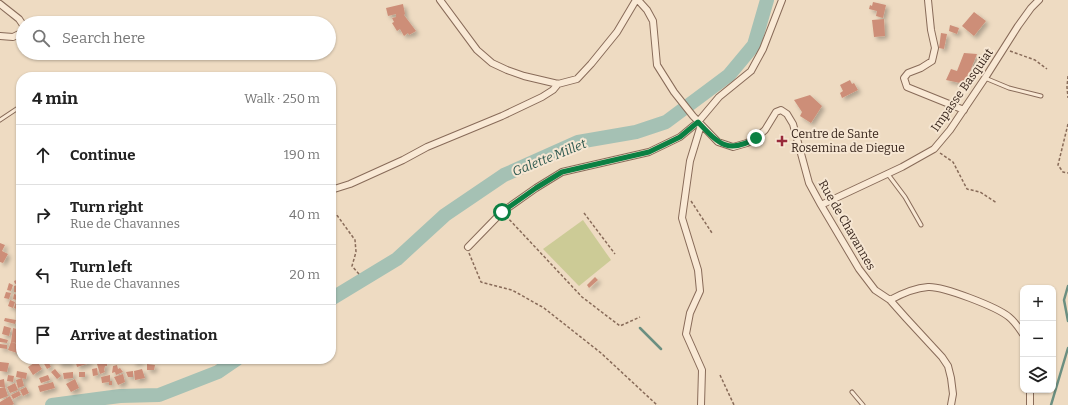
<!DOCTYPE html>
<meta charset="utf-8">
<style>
body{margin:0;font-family:Bitter,serif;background:#f2f2f2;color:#222}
.controls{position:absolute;right:12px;bottom:12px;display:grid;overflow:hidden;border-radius:8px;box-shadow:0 1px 3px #0004}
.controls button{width:36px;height:36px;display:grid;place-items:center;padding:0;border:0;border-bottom:1px solid #e0e0e0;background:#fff;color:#222;font:20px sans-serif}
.stop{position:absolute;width:12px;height:12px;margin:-9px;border:3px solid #0b8043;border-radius:50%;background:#fff}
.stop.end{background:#0b8043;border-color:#fff;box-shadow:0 1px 4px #0008}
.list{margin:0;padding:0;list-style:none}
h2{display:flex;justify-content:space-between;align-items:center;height:52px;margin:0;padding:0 16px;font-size:17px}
h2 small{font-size:13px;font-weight:400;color:#767676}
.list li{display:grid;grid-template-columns:26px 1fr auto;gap:12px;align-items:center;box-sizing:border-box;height:60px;padding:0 16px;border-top:1px solid #e0e0e0}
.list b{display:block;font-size:15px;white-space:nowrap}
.list p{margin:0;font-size:13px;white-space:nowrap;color:#767676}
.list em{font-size:13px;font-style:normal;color:#767676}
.icon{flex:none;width:22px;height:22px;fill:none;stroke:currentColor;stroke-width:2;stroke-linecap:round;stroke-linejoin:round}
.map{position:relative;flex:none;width:1068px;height:405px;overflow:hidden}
.search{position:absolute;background:#fff;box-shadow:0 1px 3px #0004;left:16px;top:16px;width:320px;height:44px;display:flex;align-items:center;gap:10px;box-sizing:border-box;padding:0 14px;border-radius:22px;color:#767676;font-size:15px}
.panel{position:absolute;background:#fff;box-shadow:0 1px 3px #0004;left:16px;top:72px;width:320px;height:292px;border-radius:16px}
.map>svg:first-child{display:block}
.green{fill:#cccb96}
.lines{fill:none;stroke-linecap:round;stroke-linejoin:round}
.stream{stroke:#6b8f81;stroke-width:2.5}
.river{stroke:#a5c1b4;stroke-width:14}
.building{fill:#cd8e78;filter:url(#shadow)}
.lane-casing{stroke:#886b59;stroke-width:5}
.street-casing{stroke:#886b59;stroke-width:8}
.path{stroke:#886b59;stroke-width:1.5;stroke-dasharray:3 2;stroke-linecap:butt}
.lane{stroke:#f9e9d5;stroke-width:3}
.street{stroke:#f9e9d5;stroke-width:6}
.route{stroke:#0b8043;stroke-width:5}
.poi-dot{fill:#98293a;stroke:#f6e6d2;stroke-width:1.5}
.labels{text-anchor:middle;stroke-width:4;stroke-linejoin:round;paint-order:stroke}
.street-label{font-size:12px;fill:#38261d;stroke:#f6e6d2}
.poi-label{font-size:12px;fill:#38261d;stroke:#f6e6d2;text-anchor:start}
.water-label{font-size:13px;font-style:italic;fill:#2d584f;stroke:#f6e6d2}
</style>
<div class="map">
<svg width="1068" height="405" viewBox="0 0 1068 405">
<defs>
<filter id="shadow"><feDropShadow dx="3" dy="3" stdDeviation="2" flood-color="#0004"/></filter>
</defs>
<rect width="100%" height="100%" fill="#eedbc2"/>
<path class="green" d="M583,220L611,260L579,286L543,249Z"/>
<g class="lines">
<path class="stream" d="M1068,286L1064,300L1068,321
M640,328L661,349
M1051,405L1068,348"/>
<path class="river" d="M331,299L397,259L445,215L504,175L578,142L636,132L666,122L729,75L754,45L767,0
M52,405L120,396L159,395L218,372L237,359"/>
</g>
<path class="building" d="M873,2L886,5L883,18L876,16L877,11L869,9L870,5L872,6Z
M403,4L405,14L404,15L416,31L409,35L408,33L404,36L400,29L397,31L392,23L394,22L392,18L396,17V14L388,16L386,8Z
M974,12L986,21L974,36L962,26Z
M884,19L885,36L874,37L872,20Z
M950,25L959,28L957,34L949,31Z
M941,33L947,34L944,49L939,48Z
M964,53L977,54L965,84L946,80L951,69L957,71Z
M850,80L852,84L854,83L858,90L842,98L840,93L843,91L840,85Z
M810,95L822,106L811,123L800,116L802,112L794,100Z
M0,243L5,245L2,251L8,254L3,263L0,262Z
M595,277L598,280L589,288L587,285Z
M21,278V282L15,284L14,281Z
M9,283L13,285L11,291L7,290Z
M21,284V293L14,292V286Z
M6,292L11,293L9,299L4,298Z
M14,294L21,296V300L20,301L13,299Z
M10,300L15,302L13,308L8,306Z
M16,302L21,303L19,310L14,308Z
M5,318L16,320L15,324L4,321Z
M18,320L21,321V329L16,327Z
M4,326L11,328L9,336L2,334Z
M13,328L21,330V340L16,339L21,340V344L11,342Z
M0,338L8,340L7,343L0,342Z
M11,342L21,345L20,354L8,350Z
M0,344L7,345V349L0,348Z
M47,359L51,367L47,369L43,362Z
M58,359H71V364H58Z
M78,359H88L90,363L77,367L75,360Z
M133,359H141V362L133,363Z
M37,361L42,369L33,375L28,367Z
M0,362L9,363L7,372L0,371Z
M107,363V366H105L104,370L105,372L100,374L97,364Z
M147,364L155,365L154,370H147Z
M117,365L118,369L120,368L123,372L116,375L115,372L112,373L113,366Z
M97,368L98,375L93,376L92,369Z
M55,369L61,376L57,379L51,372Z
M142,369L145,378L135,380L134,371Z
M17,371L27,373L26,379L16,377Z
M133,371V377H128L126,372Z
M73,372V378L64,379L63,373Z
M79,372H85V377H79Z
M123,374L125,382L118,385L114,377Z
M8,375L14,376L13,382L7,381Z
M48,375L50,380L41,383L39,378Z
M110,375V381H112V385H109V382L102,383L101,377Z
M22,378L24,386L18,388L16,380Z
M4,379L5,387H0V380Z
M75,379L79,388L71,392L66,384Z
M53,382L55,388L40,392L38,386Z
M15,383L18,390L10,393L7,387Z
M5,387L8,396L0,399V388Z
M26,387L29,393L23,396L20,390Z
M19,391L21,395L13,399L11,395Z
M10,396L14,404L12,405H0V402Z"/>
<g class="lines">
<g class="lane-casing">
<path id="lane" d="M985,78L1009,88L1041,96
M0,120L21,106
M887,173L905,197L921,225
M852,392L863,405"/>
</g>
<g class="street-casing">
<path id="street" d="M440,0L477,50L492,63L507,70L524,76L558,84L577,79L591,64L617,32L636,0
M638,0L647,10L653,21L657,65L674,92L693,116L718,142L733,147L747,143L756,138L765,130L776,112L781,110L787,114L793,124L809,183L821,205L859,269L875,290L890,300L906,318L942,357L948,366L951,378L953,394L951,405
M928,0L931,30L935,48L932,61L921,68L908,73L904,78L907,87L964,110
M0,4L19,19L23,25
M0,36L13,37L23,32
M331,190L350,184L403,160L427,147L502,116L542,97L553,90L558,84
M821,205L902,167L934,149L950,130L985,78L1018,26L1031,8L1039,0
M468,247L502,212L536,188L562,172L649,152L680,137L698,122L719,97L751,71L763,49L782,0
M890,300C901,294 914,288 928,287C943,286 997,307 1009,317C1014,321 1019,328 1023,334
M1030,390V405
M701,405L702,370L686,334L690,313L700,291L698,270L682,218L690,161L701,125"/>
</g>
<path class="path" d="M1010,51L1035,60L1047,69
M1068,76L1067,87L1068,98
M1068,124L1058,165L1063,172L1068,173
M940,153L953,162L967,189L980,192L997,203
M691,201L712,233
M331,207L355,240L356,252L352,266L359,274
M584,213L615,254
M506,216L582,297L620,326L640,317
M469,253L481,282L512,290L544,308L601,353L657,405
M720,375L734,405"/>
<use href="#lane" class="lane"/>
<use href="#street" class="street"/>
</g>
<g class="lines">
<path class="route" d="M502,212L536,188L562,172L649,152L680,137L698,122C718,143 728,155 756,138"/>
</g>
<path class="poi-dot" d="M780 135h4v4h4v4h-4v4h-4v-4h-4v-4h4z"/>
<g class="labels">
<g class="street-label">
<text transform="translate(962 90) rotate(-55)" y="4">Impasse Basquiat</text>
<text transform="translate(847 225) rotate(60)" y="4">Rue de Chavannes</text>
</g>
<g class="poi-label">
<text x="791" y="138">Centre de Sante<tspan x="791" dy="14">Rosemina de Diegue</tspan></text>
</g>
<g class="water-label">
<text transform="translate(549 157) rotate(-22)" y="5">Galette Millet</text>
</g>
</g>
</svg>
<div class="controls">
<button>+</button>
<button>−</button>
<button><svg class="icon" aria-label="layers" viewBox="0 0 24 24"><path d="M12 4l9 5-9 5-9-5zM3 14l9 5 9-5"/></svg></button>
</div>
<div class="stop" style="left:502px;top:212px"></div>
<div class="stop end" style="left:756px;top:138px"></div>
<div class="search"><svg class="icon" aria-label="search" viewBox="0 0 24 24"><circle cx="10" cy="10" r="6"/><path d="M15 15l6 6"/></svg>Search here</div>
<section class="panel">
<h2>4 min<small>Walk · 250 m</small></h2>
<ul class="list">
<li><svg class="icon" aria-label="ahead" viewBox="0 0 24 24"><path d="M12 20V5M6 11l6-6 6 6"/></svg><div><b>Continue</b></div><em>190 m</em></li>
<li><svg class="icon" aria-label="right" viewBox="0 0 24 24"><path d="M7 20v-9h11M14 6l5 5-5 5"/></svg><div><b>Turn right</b><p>Rue de Chavannes</p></div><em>40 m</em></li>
<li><svg class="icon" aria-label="left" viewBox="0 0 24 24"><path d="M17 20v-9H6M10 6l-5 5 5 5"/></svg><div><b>Turn left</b><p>Rue de Chavannes</p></div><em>20 m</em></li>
<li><svg class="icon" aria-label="arrive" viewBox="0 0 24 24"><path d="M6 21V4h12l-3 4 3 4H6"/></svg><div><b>Arrive at destination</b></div></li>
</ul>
</section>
</div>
